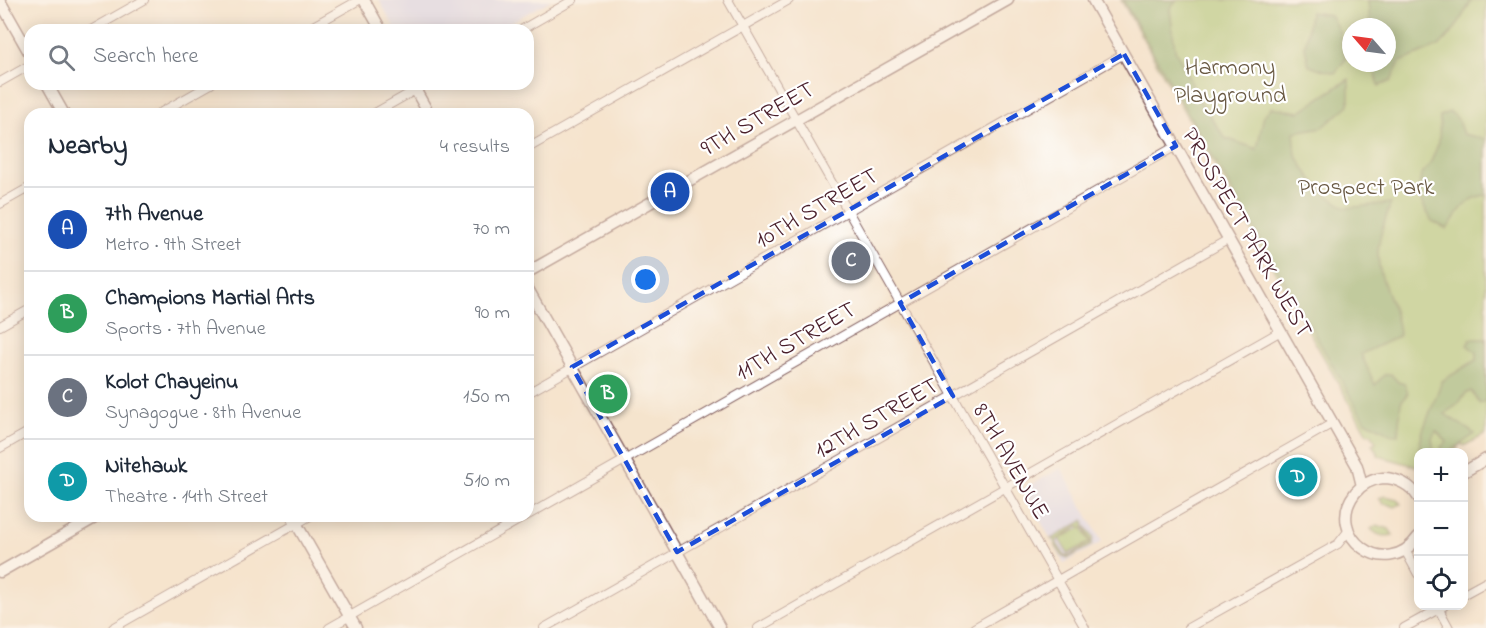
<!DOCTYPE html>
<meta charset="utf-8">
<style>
body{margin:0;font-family:"Indie Flower",sans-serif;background:#f6f6f7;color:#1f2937}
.controls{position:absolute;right:18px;bottom:18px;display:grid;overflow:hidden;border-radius:12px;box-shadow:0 3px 15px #0003}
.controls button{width:54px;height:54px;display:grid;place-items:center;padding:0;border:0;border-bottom:2px solid #e0e1e3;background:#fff;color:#1f2937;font:30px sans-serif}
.compass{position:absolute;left:1342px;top:18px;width:54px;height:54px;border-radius:50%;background:#fff;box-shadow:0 3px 15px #0003;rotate:298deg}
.you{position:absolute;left:646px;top:280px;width:21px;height:21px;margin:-15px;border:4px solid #fff;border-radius:50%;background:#1a73e8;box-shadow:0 0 0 9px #1a73e833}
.badge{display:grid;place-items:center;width:39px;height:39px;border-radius:50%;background:#b5179e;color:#fff;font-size:20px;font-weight:700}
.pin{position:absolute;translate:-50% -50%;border:3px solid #fff;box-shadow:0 2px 6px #0006}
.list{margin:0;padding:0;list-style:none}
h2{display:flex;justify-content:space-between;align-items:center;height:78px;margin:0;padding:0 24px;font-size:26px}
h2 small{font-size:20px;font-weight:400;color:#747a83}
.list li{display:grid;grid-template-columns:39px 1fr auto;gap:18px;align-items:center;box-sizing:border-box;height:84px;padding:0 24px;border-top:2px solid #e0e1e3}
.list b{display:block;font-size:22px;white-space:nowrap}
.list p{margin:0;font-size:20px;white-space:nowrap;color:#747a83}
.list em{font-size:20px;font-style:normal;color:#747a83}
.icon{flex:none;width:33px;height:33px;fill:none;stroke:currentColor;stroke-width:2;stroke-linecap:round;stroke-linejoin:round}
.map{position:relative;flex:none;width:1486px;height:628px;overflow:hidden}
.search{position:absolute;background:#fff;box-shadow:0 3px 15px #0003;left:24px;top:24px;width:510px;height:66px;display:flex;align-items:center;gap:15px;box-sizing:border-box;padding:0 21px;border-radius:18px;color:#747a83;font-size:22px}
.panel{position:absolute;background:#fff;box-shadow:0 3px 15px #0003;left:24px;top:108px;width:510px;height:414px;border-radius:18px}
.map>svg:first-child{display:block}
.built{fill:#d6d7f8}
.green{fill:#a3c56f;stroke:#76724d;stroke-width:1.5;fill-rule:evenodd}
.forest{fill:#82aa62;stroke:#666446;stroke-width:1.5}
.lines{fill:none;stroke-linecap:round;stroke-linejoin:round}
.street-casing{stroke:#866464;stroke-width:10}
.secondary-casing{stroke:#866464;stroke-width:13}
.street{stroke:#fff;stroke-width:8}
.secondary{stroke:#fff;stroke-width:10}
.marked{fill:none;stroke:#1d4ed8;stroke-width:4.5;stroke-dasharray:12 8;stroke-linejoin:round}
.labels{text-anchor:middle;stroke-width:4.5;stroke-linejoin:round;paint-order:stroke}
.park-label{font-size:24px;fill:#695943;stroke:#fff}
.street-label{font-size:24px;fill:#4a1f2b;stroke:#fff}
</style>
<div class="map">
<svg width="1486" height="628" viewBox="0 0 1486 628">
<rect width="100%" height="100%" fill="#fff"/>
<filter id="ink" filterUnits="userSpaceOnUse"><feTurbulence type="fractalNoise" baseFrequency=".0167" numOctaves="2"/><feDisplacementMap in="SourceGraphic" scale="12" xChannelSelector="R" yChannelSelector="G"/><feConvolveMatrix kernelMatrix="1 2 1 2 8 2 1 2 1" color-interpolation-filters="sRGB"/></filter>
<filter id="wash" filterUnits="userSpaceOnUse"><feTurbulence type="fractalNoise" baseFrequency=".008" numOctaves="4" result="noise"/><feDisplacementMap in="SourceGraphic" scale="24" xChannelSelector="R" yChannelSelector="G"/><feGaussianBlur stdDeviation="1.35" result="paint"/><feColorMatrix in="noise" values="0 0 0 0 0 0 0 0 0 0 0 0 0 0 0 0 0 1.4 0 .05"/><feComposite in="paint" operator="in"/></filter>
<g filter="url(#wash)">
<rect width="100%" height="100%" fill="#f5e4cd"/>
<path class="built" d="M379,0H551L497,30H396Z
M1061,468L1102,542L1064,563L1023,489Z"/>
<path class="green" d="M1121,0H1486V434L1464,446L1462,444L1457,447L1458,449L1453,452H1418V467L1379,456L1372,444L1376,442L1371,433L1367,434ZM1351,27H1387V63H1351Z
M1385,496L1397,499L1401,504L1395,507L1387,504H1383L1379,498Z
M1084,520L1085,523L1084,524L1093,537L1092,545L1069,558L1063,557L1055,545L1054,540L1051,539ZM1078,526L1085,528L1091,542L1070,556H1065L1057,544V540Z
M1377,525L1389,529L1393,535C1383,537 1378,536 1371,529Z
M1082,527L1090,542L1068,554L1059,539Z"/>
<path class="forest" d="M1123,0H1176L1170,9L1175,49L1201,103L1225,138L1257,149L1264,115L1272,107L1299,112L1349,79V105L1323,127L1294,132L1296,155L1309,176L1327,195L1346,208L1391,203C1386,218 1378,237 1378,253C1378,282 1398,307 1399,336L1361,354L1375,385L1384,375L1391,374L1398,382L1405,384L1408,393L1401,402L1398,434H1391L1364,420Z
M1368,0H1470L1471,2L1454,30L1439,46L1400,62L1391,81L1379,86L1373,63H1387V27H1370Z
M1310,12L1330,15L1339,31L1346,59L1335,73L1309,66L1305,47Z
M1449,112L1457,118L1463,134L1486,139V195C1466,197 1458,213 1447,229L1432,221L1418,196L1421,175L1430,164L1439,142L1440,116Z
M1471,339H1486V400L1480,404L1471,391C1463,394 1463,399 1457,405C1453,408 1449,409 1445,414L1475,434L1449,452H1443L1441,447L1447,442L1436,431L1432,438L1434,452H1418V457L1417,456L1423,430L1442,381L1476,360V352L1467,345Z"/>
</g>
<g filter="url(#ink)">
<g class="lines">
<g class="street-casing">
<path id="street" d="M728,0L1085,628
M91,30L144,0
M306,30L359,0
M521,30L573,0
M0,82L30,65
M158,114L211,84
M373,114L426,84
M528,148L789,0
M0,204L30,187
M0,326L30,309
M528,393L1124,54
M0,448L30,431
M528,515L1176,146
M1405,550L1418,574
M1464,594L1486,582
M1437,606L1449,628
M113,628L310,516
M329,628L526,516
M544,628L1229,239
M758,628L1281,331
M974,628L1333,423
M1188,628L1338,544L1349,530
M1404,628L1444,606"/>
</g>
<g class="secondary-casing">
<path id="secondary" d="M364,0L381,30
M1093,0L1357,466L1362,486
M0,1L30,54
M47,84L64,114
M412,84L429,114
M528,272L1008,0
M528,289L720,628
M1464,472L1486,459
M1418,497C1411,485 1397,478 1383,478C1372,479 1361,485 1355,493C1323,535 1386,583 1418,537
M292,516L356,628
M0,572L98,516"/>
</g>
<use href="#street" class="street"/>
<use href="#secondary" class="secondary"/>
</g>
</g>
<path d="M0 0H1486V628H0ZM1124,54L1176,146L900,303L953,396L677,552L572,367Z" fill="#f5e4cd" fill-opacity=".55" fill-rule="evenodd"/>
<path class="marked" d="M1124,54L1176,146L900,303L953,396L677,552L572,367Z"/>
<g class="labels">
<g class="park-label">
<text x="1230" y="74">Harmony<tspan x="1230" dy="28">Playground</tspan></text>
<text x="1366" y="194">Prospect Park</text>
</g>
<g class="street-label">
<text transform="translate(757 118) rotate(-30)" y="8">9TH STREET</text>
<text transform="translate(816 207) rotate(-30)" y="8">10TH STREET</text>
<text transform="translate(1248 232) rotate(60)" y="8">PROSPECT PARK WEST</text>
<text transform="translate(795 340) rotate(-30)" y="8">11TH STREET</text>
<text transform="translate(876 417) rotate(-30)" y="8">12TH STREET</text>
<text transform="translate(1012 461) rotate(60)" y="8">8TH AVENUE</text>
</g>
</g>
</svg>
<div class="controls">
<button>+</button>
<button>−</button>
<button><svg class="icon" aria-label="locate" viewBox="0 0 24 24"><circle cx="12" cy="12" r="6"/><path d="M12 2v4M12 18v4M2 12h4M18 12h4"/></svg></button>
</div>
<svg class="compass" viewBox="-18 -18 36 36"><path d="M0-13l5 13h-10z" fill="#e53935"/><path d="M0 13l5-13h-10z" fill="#747a83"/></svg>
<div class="you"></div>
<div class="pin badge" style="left:670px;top:192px;background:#1a4fb4">A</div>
<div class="pin badge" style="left:608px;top:394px;background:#2e9e5b">B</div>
<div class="pin badge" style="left:851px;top:261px;background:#6b7280">C</div>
<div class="pin badge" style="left:1298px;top:477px;background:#0f9aa8">D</div>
<div class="search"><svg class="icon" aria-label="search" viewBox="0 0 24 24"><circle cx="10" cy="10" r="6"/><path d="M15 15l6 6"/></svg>Search here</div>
<section class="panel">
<h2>Nearby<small>4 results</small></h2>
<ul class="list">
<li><span class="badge" style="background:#1a4fb4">A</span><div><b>7th Avenue</b><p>Metro · 9th Street</p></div><em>70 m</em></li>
<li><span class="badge" style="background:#2e9e5b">B</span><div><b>Champions Martial Arts</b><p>Sports · 7th Avenue</p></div><em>90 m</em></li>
<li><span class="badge" style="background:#6b7280">C</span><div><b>Kolot Chayeinu</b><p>Synagogue · 8th Avenue</p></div><em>150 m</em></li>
<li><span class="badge" style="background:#0f9aa8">D</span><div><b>Nitehawk</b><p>Theatre · 14th Street</p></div><em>510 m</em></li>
</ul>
</section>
</div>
